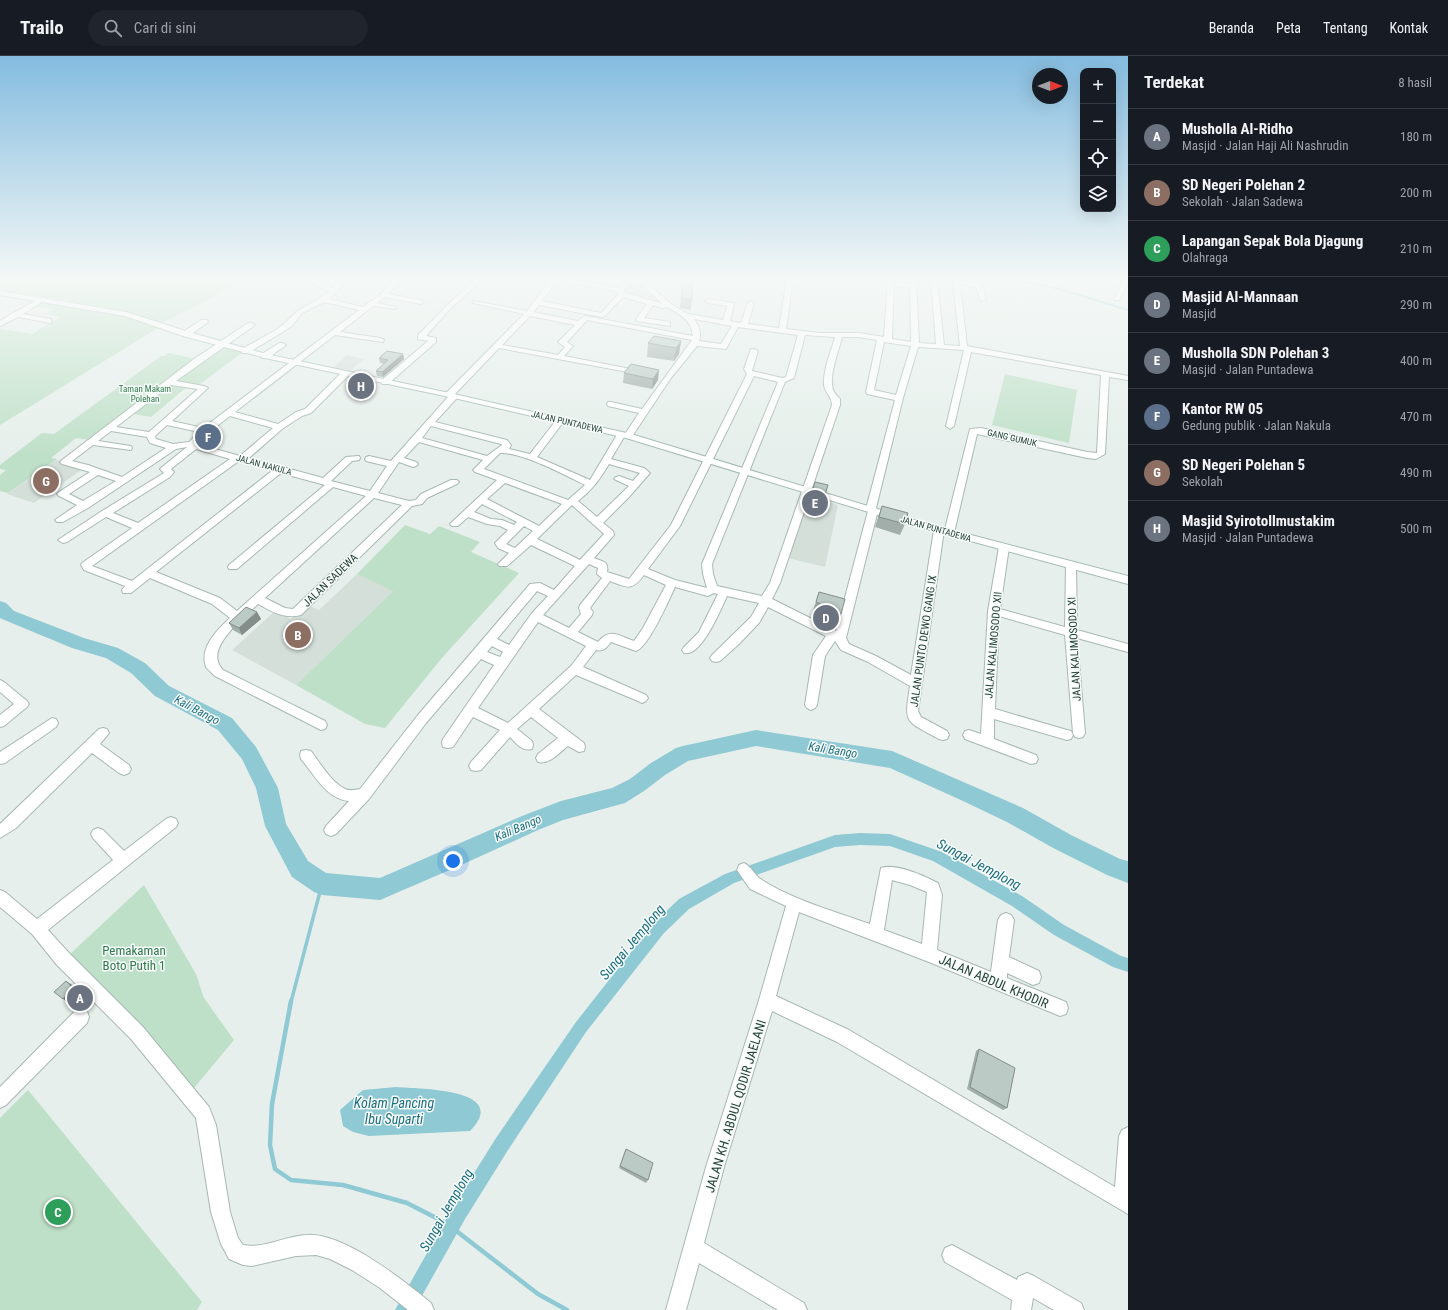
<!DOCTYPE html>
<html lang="id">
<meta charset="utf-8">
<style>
body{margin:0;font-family:"Roboto Condensed",sans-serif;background:#20242c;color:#f1f3f6}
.controls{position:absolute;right:12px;top:12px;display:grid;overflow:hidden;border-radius:8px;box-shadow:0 4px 16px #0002}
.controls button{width:36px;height:36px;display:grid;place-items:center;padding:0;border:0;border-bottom:1px solid #363941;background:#171b24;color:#f1f3f6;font:20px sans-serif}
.compass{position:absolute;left:1032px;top:12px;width:36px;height:36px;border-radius:50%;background:#171b24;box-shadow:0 4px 16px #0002;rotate:90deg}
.you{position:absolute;left:453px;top:805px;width:14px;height:14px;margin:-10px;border:3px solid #fff;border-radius:50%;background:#1a73e8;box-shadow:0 0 0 6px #1a73e833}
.badge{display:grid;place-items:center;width:26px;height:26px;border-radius:50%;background:#f4845f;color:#fff;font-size:13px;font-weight:700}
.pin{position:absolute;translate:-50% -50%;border:2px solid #fff;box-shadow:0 1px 4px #0006}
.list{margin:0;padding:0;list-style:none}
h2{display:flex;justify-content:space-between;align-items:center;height:52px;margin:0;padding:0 16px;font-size:17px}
h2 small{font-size:13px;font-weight:400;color:#9ea1a6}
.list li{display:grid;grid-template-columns:26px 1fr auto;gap:12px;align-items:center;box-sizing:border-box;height:56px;padding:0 16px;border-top:1px solid #363941}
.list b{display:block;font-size:15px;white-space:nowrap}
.list p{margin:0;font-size:13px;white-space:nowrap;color:#9ea1a6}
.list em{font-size:13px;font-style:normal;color:#9ea1a6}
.icon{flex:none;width:22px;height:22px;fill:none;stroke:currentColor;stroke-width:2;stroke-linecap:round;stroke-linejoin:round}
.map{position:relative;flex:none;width:1128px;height:1254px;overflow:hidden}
header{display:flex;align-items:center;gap:24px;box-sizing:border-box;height:56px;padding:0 20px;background:#171b24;border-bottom:1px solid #363941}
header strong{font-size:19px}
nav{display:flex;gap:22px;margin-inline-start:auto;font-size:14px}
.search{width:280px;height:36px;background:#20242c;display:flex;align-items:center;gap:10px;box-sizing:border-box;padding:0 14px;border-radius:22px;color:#9ea1a6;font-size:15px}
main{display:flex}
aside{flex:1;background:#171b24}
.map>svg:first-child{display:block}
.built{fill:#d4dfda}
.green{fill:#bfe0c8}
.water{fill:#8ec9d4}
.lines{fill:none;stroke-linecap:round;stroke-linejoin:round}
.stream-far2{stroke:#8ec9d4;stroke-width:2}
.stream-far1{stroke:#8ec9d4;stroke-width:3.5}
.stream{stroke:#8ec9d4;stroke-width:4.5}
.canal{fill:#8ec9d4;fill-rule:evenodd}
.river{fill:#8ec9d4;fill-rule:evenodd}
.street-casing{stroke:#a8b8b2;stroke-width:2}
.secondary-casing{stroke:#a4bbb3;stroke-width:2}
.street{fill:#fff;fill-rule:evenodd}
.secondary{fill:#fff;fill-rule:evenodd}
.wall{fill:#a1aea9}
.shaded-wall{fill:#838d89}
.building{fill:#bbcac4;stroke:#838d89}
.labels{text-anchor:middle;stroke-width:3;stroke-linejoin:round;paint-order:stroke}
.far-park-label{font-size:9px;fill:#2d7a4b;stroke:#f7fbf9}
.far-street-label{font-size:9px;fill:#24423a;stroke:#f7fbf9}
.street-label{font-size:11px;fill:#24423a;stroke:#f7fbf9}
.water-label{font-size:12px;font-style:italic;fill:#1c6f80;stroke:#f7fbf9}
.near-park-label{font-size:13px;fill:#2d7a4b;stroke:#f7fbf9}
.near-street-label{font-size:13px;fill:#24423a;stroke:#f7fbf9}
.near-water-label{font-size:14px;font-style:italic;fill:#1c6f80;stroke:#f7fbf9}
</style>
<header>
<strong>Trailo</strong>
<div class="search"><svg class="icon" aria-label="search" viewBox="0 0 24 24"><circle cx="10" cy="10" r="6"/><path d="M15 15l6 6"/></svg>Cari di sini</div>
<nav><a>Beranda</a><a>Peta</a><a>Tentang</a><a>Kontak</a></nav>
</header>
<main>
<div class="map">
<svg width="1128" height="1254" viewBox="0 0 1128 1254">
<rect width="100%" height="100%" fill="#e6efeb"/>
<path class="built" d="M629,225L637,226L663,247L660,248L621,237Z
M347,299L364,303L349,316L332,313Z
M56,404L84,412L34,447L7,438Z
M809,439L838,449L825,511L788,502Z
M357,518L394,534L296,629L232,594L275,555L291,563L307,549L319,554Z"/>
<path class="green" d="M0,223H238C216,243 187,254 161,267C108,250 54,242 0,235Z
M43,244L125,261L158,272L0,369V273L32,278L60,261L46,258L56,251L52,253L34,250Z
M219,290L243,296L196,331L188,330L151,361L127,357L90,384L76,382L51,402L57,403L8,437L0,435V419L6,414L0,413V409L42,377L54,378L161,300H165L169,297L199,304Z
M1005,318L1077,334L1069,387L992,369Z
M405,469L430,478L439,470L480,486L471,496L519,517L441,603L385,672L365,668L296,629L393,535L357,518Z
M144,829L196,918L204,942L234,984L194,1032L69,899Z
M28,1034L202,1246L197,1254H0V1062Z"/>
<path class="water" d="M396,1031C418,1033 512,1032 470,1075L369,1080L353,1076L343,1070L340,1054L363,1034Z"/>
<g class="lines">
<path class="stream-far2" d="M1012,223L1059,233L1128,254"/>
<path class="stream-far1" d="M291,946L322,828"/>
<path class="stream" d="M291,945L272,1048L270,1089L275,1113L291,1124L343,1129L407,1147L446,1167L538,1238L567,1254"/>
<path class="canal" d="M860,777L890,778L942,796L1022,840L1064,869L1121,900L1128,902V916L1113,911L1054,879L1012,850L933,805L890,790L860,789L835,791L734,827L689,853L664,877L586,976L508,1094L465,1163L414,1254H395L453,1151L496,1082L576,966L654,867L679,843L725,818L835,779Z"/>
<path class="river" d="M0,545L6,547L14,555L84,582L118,592L145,607L169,630L232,662L256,691L278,732L286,768L308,805L326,817L380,822L522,760L561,745L612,732L630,723L651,707L676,692L683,690L756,674L892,695L899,698L1023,752L1071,779L1120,803L1128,805V827L1107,819L1055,793L1007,766L963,745L890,712L756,690L688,705L665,719L644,735L625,747L563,764L538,774L459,810L380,844L322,839L314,836L292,821L265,770L256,732L242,703L218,674L155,640L131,617L106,602L72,592L2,563L0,562Z"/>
<g class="street-casing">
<path id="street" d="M302,223H311L333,232L339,223H345L337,236L329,243L363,251L381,238L395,223H402L388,238L421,244L424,246L421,248L384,241L377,247L396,251V253L373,250L340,276L380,282L384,284L383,286L335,279L235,356L278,368L296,356L305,353L342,316H348V320L311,357L302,360L282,373L249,402L323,422L346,401L359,400L360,402L359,404L352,405L331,425L370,435L387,410L366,405L365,403L366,401L369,400L391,405L448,341L445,339L446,337L524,258L473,247V245L527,255L551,223H571L620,232L626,223H642L671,248L688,258L723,264L727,250L708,247L705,245L708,243L733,247L734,248L730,265L741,267L748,247L751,245L754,247L748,268L779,272L787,223H793L786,273L820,277H859L884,281L888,223H894V226L910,228V223H916L919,287L936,288L931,223H937L944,289L960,290L953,225V223L980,228L984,234L986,244L981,245L976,231L960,228L967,290L1128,320V324L1109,321L1105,398L1096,403L1087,402L977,378L954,477L949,480L944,477L970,373L981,372L1087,396L1097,397L1101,319L971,296L954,370L950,373L946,370L964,294L918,291L903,342L876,452L878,454L846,582L849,588L876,600L911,619L934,474L939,471L943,472L944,474L918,655L921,661L947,675L949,679L947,683L943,684L939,683C905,664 904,669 910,630L868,606L841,594L835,585L825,600L817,649L815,652L811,654L807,652L805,649L813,599L826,580L768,551L759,567L739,588L720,605L716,606L712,605L710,602L712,599L751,561L759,547L727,540C721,553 701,602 684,597L682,594L684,591L699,576L718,538L714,537L708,540L675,531C669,544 648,592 636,595L611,586C606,592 604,596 596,594L583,611L646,639L648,642L646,645L642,647L638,645L576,619L539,653L584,687L585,691L584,695L579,696L568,690C560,696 549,709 538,706L536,702L538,698L558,682L531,661L517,673L532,685L533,689L532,693C522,696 516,687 510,681L481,714L476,715L471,714L469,710L471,706L500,674L473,661L453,691L448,692L443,691L442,687L443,683L494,609L481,603L426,667L369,743L336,778L331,780L326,778L324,774L326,770L349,745C326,743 315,719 301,703L300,699L301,695L306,694L311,695C320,707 331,726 345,733C349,735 355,734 360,733L418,659L530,528L540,527L554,534L575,510L531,489L507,510H499L498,508L509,497L498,492L495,487L508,474L500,470L487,468L468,461L458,470H452L450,468L452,466L497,424L475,416L473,414L483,404L419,386L404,402L416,406L418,408L416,410L413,411L399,406L378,437L409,445L416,444L421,438L451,424H457L459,426L457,428L427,442L422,448L412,450L301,559C285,563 272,556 258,548C244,562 202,593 223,614L325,665L327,669L325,673L321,674L215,620C212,617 208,614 206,611C199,591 218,573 230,562L212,548L150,522L131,537H123L122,534L125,530L84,514L81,509L82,507L132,472L106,461L67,486L63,487L58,484L102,455L164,417L160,413L162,411L187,391L176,393L88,452L63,466H57L55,464L77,449L59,440L57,438L59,436L90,416L62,408L60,406L62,404L194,303L248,267H251L255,269L176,325L204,330L208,332L172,365L203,372L359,254L324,246L302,257L292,270L281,277L248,297H242V293L276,274L286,266L296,256L330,236ZM557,225L617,235L616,237L618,239L601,257L542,245ZM631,226H638L663,248L623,236ZM894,230L910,232L911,286L892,283ZM623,241L647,248L636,263L637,265L670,270V266L644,262L653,249L662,252L668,251C681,260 691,263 693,280L585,260L578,265L533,256L539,249L602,261L606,259ZM530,260L575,269L558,286L565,291L558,299L502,289ZM694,263L732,270L721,288L699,285C702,277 699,270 694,263ZM587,264L692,284L642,353L611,346H608L607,348L608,350L639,357L625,378L621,376L618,377L590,424L537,401L564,365L563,363H557L530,398L509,393L511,389L507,384L435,366L457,342L458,340L455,338L499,292L644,319V315H641L564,300L573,290L567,286ZM738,271L798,279L786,321L782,322L752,315L758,295L754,293H751L744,313L747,318L671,469L629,523L607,516C609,505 603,506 594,502L614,479L613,475L603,467L629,441L650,417L644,412L611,403L624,381L631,382L671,322L697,290L726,293ZM805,279L835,281C831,296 823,313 824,329C825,337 832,341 832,349L770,527L762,540L717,530L713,518L712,508L785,326L794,322ZM842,281H859L877,284L866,336L867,338L895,344L866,453L868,455L836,575L772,543L780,527L840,349V343C838,341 835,338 834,336C827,322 839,295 842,281ZM884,286L911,290L896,339L874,334ZM754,320L778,326L702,508L703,518L707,532L675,524L648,513L680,470ZM171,329L198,333L149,376L116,371ZM230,360L273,372L240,400L197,388L208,377ZM167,369L199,376L189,386L173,388L156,383L155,380ZM431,370L501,388L502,389L487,400L422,382ZM111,375L147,381L150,387L166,392L122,421L88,409L72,405L93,389L131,394L132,392L131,390L98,385ZM196,393L230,403L138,467L113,457L170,421L174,416L171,413ZM500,397C522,396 565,419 585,429L568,444L484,413ZM239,405L273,414L132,525L92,510ZM609,408L640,417L633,425L619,420L616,421L614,423L629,430L597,461L578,445C592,434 600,423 609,408ZM281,417L325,429L229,509L228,511L229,513H237L333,431L366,440L237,555L220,542L156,516ZM98,419L116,425L83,445L69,438ZM505,427L562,448L539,470L487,443ZM374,442L402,449L293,553L285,552L265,542ZM482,448L517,466L514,469L502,464L491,463L474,456ZM572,449L604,478L580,504L537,483ZM524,470L533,475L515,492L506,488ZM589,508L598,512L597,518L602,522L580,549L579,552L581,558L569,572L543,559ZM644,519L666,529L643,572L634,585C619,580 610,571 598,586L578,576L592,559L593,556L590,552L610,525C628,532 632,535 644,519ZM537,535L548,540L532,557L509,589L497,583ZM538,566L586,590L571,610L508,667L478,652ZM492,590L503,596L500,601L487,596Z
M476,223H483L449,254L426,280L436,282V286L388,328H382V324L428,285L418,283V279L442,255L444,252Z
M1124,223H1128V228L1119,244H1115L1114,243Z
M43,241L45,242V244L23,258L51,263V267L18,261L0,270V265L13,257Z
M201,264H207L208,266L189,280H183V276Z
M279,287H282L286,289L268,302H262V298Z
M1004,488L1009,491L1000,553L1065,571L1066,509L1071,506L1076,509L1077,574L1128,588V596L1077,582L1085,677L1083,681L1079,682L1075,681L1073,677L1065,579L999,560L995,653L1067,674L1071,675L1073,679L1071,683L1067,684L994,663V683L1036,699L1038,703L1036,707L1031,708L965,683L963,679L965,675L969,674L981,678L988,555L999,491Z
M0,624L4,626L27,645L29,648L27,651L4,670L0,671V659L14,648L0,636Z
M52,662L56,663L58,667L56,671L5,707L0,708V696Z
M103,672L107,673L109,677L100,688L129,709L131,713L129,717L124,719L119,717L92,697L16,772L0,782V768L99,673Z
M171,761L176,763L178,767L176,771L48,874L69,897L143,971L209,1051L216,1069L230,1156L238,1182L243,1189C264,1193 285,1180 306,1179C343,1176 403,1224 431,1247L434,1254H408L380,1232L352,1214L330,1203L316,1199L296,1200L252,1210L243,1209L229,1203L221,1188L211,1156L196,1062L131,983L57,909L32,878L0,851V834L5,836L37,863L113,804L93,782L91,778L93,774L98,772L103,774L124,795L166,763Z
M744,807C752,811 754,819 762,824C791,843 836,856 870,868L881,812C896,807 925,820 938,827L942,839L937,894L991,916L998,864L1001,859L1006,857L1011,859L1014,864L1009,901L1039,915L1041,921L1039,927L1033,929L1007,917V922L1066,946L1068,952L1066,958L1060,960L929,906L799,856L776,940L849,974L1115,1131L1119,1080L1122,1074L1128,1071V1158L837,986L772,955L724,1111L704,1187L804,1247L807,1254H778L699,1207L686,1254H666L706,1111L759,944L786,850L750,833L737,814L739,809ZM892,824L910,829L927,836L922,888L884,874Z
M81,953L87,955L89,961L87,967L6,1049L0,1052V1031L75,955Z
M952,1189L1017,1224L1018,1221L1027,1217L1034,1220L1081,1247L1084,1254H1054L1033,1242L1031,1254H1011L1012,1244L945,1206L942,1199L945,1192Z"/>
</g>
<g class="secondary-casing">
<path id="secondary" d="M0,235L126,256L189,276L266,298L454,338L631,378L914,464L1128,520V528L908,468L626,382L454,342L265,302L183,280L125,260L0,239Z"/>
</g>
<use href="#street" class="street"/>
<use href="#secondary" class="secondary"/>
</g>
<path class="wall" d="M682,223L692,244L691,254L680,252Z
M681,285L679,298L674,305L647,301L648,287Z
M403,298L404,303L383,321L377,320L376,315L384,308L380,307L379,302Z
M624,317L658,324L652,333L623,327Z
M828,429L820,454L807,451L812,436Z
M882,450L905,468L900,479L875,471L878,461Z
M819,536L841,558L835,573L811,561Z
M257,556L261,563L242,579L233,574L229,567Z
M979,993L1007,1052L1003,1054L967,1033L976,995Z
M626,1093L648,1124L646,1127L619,1112Z"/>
<path class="shaded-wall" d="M681,285L679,298L674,305L676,292Z
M403,298L404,303L383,321L382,316Z
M659,314L658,324L652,333L653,323Z
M257,556L261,563L242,579L239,572Z
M66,925L80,934L88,942L78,952L63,943Z"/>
<path class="building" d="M682,223H692V244L682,242Z
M654,280L681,285L676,292L648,287Z
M387,295L403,298L382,316L376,315L388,304L379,302Z
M631,308L659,314L653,323L624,317Z
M815,426L828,429L825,439L812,436Z
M882,450L908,457L905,468L879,461Z
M819,536L845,543L841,558L816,546Z
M246,551L257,556L239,572L229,567Z
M66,925L73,932L63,943L54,936Z
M979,993L1015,1012L1007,1052L970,1031Z
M626,1093L653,1107L648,1124L620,1110Z"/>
<linearGradient id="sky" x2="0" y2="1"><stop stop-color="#84bce0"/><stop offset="0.56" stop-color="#f4f8f6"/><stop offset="1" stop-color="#f4f8f6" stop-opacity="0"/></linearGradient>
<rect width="1128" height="399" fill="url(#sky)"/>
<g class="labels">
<g class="far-park-label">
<text x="145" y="336">Taman Makam<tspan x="145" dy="10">Polehan</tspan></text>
</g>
<g class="far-street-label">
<text transform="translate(567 366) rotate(13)" y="3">JALAN PUNTADEWA</text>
<text transform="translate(1012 382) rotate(13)" y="3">GANG GUMUK</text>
<text transform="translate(264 409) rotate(15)" y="3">JALAN NAKULA</text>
<text transform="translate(936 473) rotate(16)" y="3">JALAN PUNTADEWA</text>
</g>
<g class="street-label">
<text transform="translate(330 524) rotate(-44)" y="4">JALAN SADEWA</text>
<text transform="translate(923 585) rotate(-82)" y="4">JALAN PUNTO DEWO GANG IX</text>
<text transform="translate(993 589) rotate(-85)" y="4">JALAN KALIMOSODO XII</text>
<text transform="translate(1074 593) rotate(-93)" y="4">JALAN KALIMOSODO XI</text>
</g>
<g class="water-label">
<text transform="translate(197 654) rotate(28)" y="4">Kali Bango</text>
<text transform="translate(833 694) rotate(9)" y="4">Kali Bango</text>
<text transform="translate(518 772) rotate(-23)" y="4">Kali Bango</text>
</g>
<g class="near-park-label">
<text x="134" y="899">Pemakaman<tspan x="134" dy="15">Boto Putih 1</tspan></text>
</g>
<g class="near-street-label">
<text transform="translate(994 925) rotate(23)" y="5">JALAN ABDUL KHODIR</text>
<text transform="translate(735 1050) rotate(-73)" y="5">JALAN KH. ABDUL QODIR JAELANI</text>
</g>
<g class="near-water-label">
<text transform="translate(979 808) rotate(28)" y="5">Sungai Jemplong</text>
<text transform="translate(632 886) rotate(-50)" y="5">Sungai Jemplong</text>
<text x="394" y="1052">Kolam Pancing<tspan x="394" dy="16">Ibu Suparti</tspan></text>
<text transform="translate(446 1154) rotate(-60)" y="5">Sungai Jemplong</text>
</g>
</g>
</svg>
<div class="controls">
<button>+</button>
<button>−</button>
<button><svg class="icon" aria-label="locate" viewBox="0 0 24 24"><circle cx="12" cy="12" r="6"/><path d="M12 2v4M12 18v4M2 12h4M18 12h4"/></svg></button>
<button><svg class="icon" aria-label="layers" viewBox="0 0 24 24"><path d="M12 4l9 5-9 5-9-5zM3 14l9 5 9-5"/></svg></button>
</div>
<svg class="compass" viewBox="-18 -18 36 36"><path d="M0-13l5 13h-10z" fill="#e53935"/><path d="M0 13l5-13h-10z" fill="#9ea1a6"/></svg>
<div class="you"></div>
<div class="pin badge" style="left:80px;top:942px;background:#6b7280">A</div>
<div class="pin badge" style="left:298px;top:579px;background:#8d6e63">B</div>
<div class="pin badge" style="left:58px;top:1156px;background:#2e9e5b">C</div>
<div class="pin badge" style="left:826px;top:562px;background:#6b7280">D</div>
<div class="pin badge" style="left:815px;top:447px;background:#6b7280">E</div>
<div class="pin badge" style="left:208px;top:381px;background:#5c6f8a">F</div>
<div class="pin badge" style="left:46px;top:425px;background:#8d6e63">G</div>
<div class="pin badge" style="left:361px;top:330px;background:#6b7280">H</div>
</div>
<aside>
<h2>Terdekat<small>8 hasil</small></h2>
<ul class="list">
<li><span class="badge" style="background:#6b7280">A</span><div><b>Musholla Al-Ridho</b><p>Masjid · Jalan Haji Ali Nashrudin</p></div><em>180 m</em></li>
<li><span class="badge" style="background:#8d6e63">B</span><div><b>SD Negeri Polehan 2</b><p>Sekolah · Jalan Sadewa</p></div><em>200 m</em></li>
<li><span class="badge" style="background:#2e9e5b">C</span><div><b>Lapangan Sepak Bola Djagung</b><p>Olahraga</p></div><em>210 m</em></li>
<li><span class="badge" style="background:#6b7280">D</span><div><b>Masjid Al-Mannaan</b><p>Masjid</p></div><em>290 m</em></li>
<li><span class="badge" style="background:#6b7280">E</span><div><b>Musholla SDN Polehan 3</b><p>Masjid · Jalan Puntadewa</p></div><em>400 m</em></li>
<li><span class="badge" style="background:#5c6f8a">F</span><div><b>Kantor RW 05</b><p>Gedung publik · Jalan Nakula</p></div><em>470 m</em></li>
<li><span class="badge" style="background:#8d6e63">G</span><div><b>SD Negeri Polehan 5</b><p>Sekolah</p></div><em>490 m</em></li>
<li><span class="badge" style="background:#6b7280">H</span><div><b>Masjid Syirotollmustakim</b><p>Masjid · Jalan Puntadewa</p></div><em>500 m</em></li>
</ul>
</aside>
</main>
